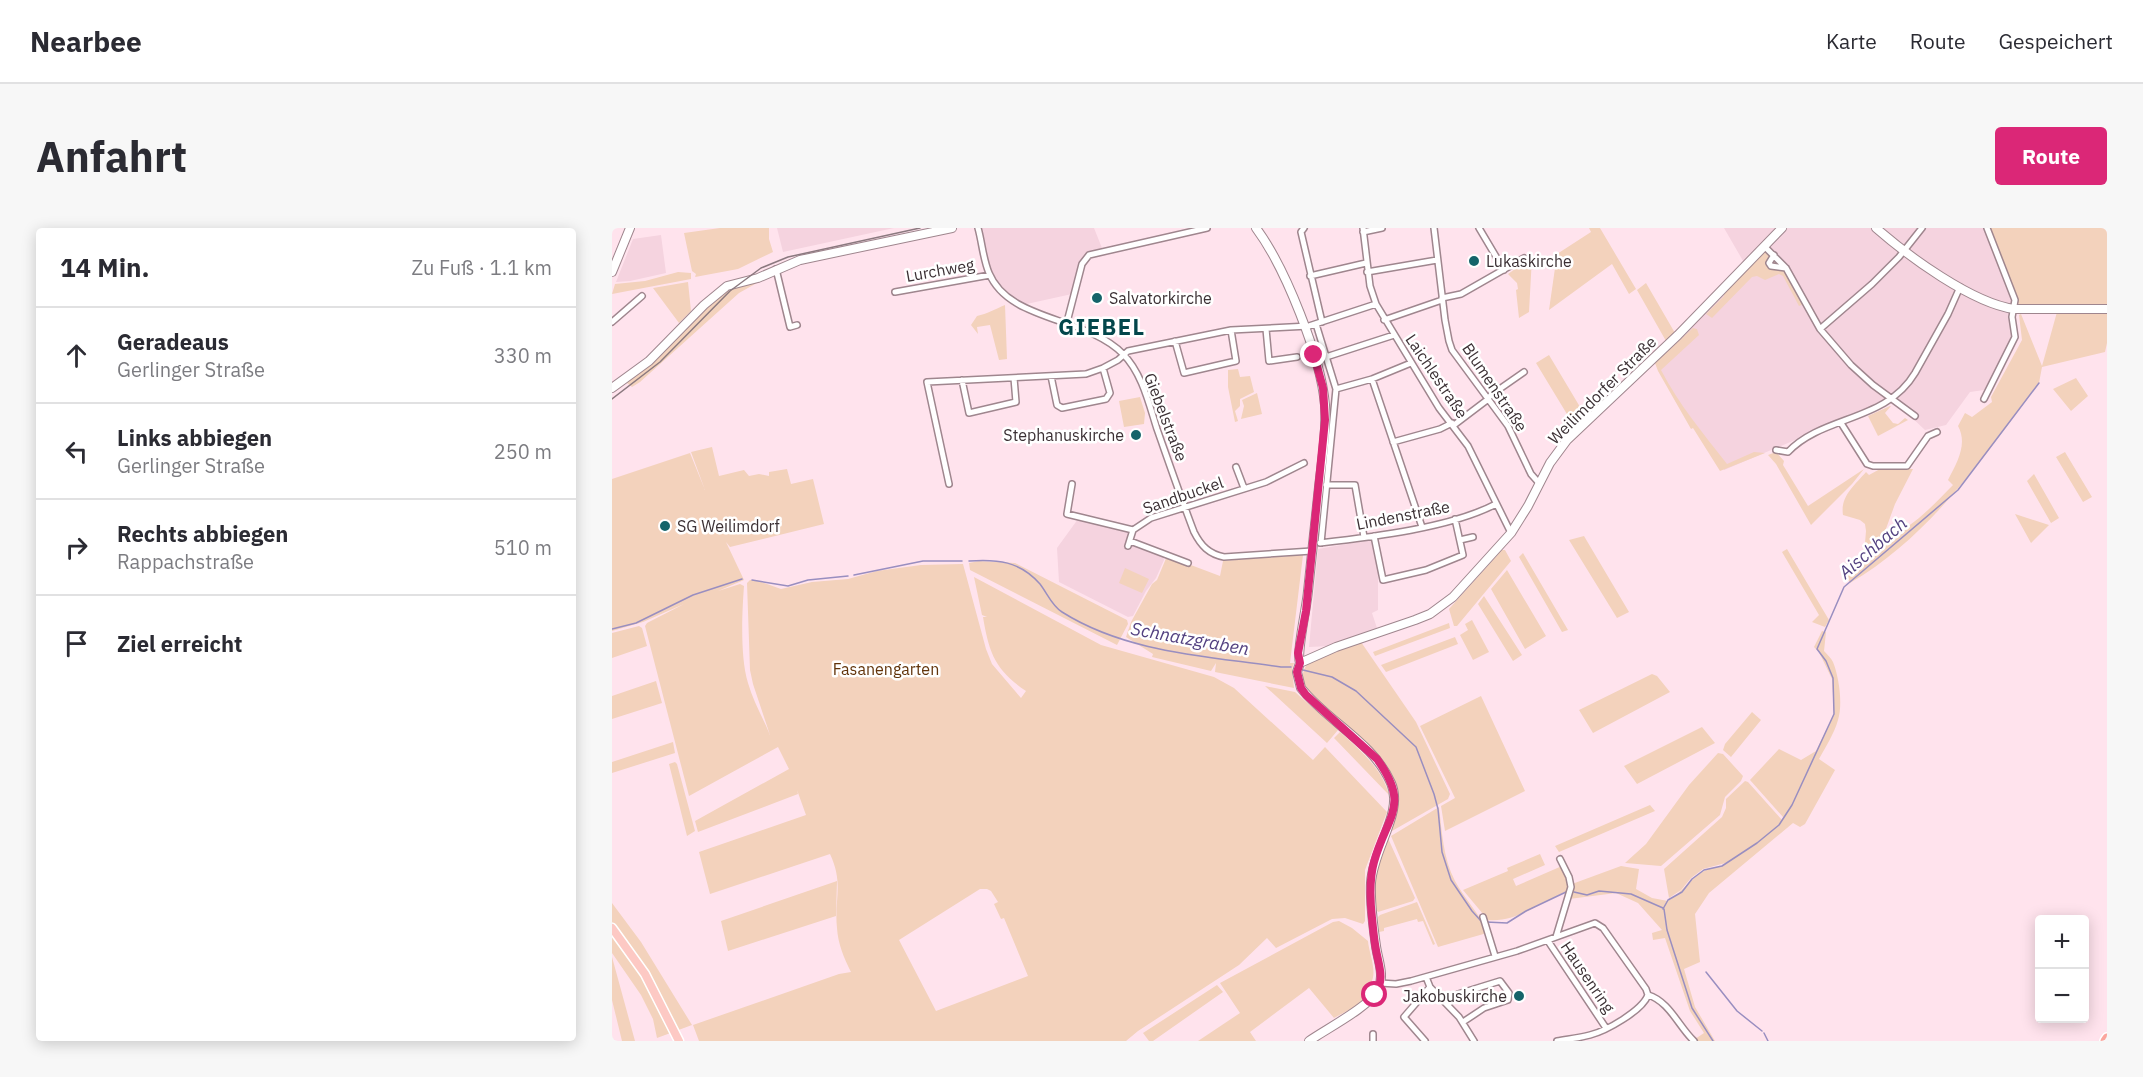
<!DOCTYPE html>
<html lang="de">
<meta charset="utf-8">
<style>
body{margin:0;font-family:"IBM Plex Sans",sans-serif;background:#f7f7f7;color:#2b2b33}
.controls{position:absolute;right:18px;bottom:18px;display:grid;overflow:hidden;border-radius:6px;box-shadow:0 3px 15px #0003}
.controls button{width:54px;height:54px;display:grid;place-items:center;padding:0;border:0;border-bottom:2px solid #e1e1e2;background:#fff;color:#2b2b33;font:30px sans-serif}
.stop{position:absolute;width:18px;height:18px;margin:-14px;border:4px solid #db2777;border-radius:50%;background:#fff}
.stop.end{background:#db2777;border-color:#fff;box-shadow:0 2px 6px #0008}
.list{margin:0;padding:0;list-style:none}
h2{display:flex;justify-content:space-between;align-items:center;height:78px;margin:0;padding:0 24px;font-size:26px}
h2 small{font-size:20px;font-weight:400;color:#7c7c81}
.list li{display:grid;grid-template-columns:39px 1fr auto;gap:18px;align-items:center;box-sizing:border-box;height:96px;padding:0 24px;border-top:2px solid #e1e1e2}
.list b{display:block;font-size:22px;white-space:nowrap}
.list p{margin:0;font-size:20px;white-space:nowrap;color:#7c7c81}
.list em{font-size:20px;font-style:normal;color:#7c7c81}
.icon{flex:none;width:33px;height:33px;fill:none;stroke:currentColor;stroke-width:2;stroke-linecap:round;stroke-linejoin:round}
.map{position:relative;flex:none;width:1495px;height:813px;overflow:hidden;border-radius:6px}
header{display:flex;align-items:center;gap:36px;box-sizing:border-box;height:84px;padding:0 30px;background:#fff;border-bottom:2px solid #e1e1e2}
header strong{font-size:28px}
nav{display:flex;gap:33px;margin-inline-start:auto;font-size:21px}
.intro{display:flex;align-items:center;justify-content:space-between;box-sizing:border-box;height:144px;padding:0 36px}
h1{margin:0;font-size:42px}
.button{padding:15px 27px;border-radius:6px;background:#db2777;color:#fff;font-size:21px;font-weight:700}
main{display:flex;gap:36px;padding:0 36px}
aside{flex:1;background:#fff;border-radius:6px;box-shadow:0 3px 15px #0003}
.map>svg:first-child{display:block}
.built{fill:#f5d3df}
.green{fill:#f3d2bc;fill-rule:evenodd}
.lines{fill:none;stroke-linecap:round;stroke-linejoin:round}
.stream{stroke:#998ec0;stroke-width:1.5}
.street-casing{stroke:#9f868e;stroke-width:8}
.secondary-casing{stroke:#9f868e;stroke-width:10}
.primary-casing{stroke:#fff;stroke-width:11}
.highway-casing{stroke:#fff;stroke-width:12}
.street{stroke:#fff;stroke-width:5}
.secondary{stroke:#fff;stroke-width:8}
.primary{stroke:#fdc9c4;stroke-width:8}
.highway{stroke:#fba59d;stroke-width:9}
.tram{stroke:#8b797f;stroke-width:1.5}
.route{stroke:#db2777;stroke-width:8}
.poi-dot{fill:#15646a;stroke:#fff;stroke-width:2}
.labels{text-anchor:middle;stroke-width:5;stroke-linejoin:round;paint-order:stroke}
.poi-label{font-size:16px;fill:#3b3034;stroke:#fff;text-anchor:start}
.street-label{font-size:16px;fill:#3b3034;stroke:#fff}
.park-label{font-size:16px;fill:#62340b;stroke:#fff}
.water-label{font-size:18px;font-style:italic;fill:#534181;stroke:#fff}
.district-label{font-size:22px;font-weight:bold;letter-spacing:1.5px;fill:#03464b;stroke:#fff}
</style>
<header>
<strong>Nearbee</strong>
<nav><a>Karte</a><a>Route</a><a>Gespeichert</a></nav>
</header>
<div class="intro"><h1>Anfahrt</h1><a class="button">Route</a></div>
<main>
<aside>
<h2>14 Min.<small>Zu Fuß · 1.1 km</small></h2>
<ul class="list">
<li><svg class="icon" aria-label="ahead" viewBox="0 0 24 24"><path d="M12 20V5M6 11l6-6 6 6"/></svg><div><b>Geradeaus</b><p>Gerlinger Straße</p></div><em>330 m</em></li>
<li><svg class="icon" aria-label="left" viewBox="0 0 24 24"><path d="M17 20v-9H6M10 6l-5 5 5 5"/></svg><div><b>Links abbiegen</b><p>Gerlinger Straße</p></div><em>250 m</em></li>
<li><svg class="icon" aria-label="right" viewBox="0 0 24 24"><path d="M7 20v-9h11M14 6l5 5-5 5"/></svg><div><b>Rechts abbiegen</b><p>Rappachstraße</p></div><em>510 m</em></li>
<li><svg class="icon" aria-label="arrive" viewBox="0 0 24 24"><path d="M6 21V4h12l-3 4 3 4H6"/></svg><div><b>Ziel erreicht</b></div></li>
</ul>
</aside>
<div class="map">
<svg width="1495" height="813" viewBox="0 0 1495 813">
<rect width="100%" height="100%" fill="#ffe3ed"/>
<path class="built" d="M165,0H282L171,24Z
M370,0H482L490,20L477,25L460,66L410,77L391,63L381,49L377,37Z
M1112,0H1377L1404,71L1401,111L1372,162L1358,164L1334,197L1313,202L1280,171L1112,242L1064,174L1043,135L1157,22L1153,18L1134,38Z
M49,7L54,45L18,53L4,54L21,11Z
M466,291L518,305L515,313L551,328L552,332L544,350L534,363L521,388L516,389L447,354L445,320Z
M759,312L766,340V382L760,385L766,403L717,418L697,419L706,321Z"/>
<path class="green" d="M108,0H157V11L161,24L126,41L83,49L84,46L80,43L72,5Z
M977,0H988L1024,61L1017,66L1000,36L937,82L945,26L979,4Z
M1377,0H1495V79H1414L1407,77Z
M1153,23L1162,27L1194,75L1187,78L1171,48L1167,46L1153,52L1145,48L1140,49L1100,90L1094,86L1112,68L1111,64L1139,31Z
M920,29L917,84L907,90L904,62L906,61L905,55L896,46Z
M66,44L79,45V51L0,66L3,56L33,53Z
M154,50L127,65L28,154L20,159L15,155L12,156L112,62Z
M76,54L79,83L67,95L41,60Z
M1034,55L1063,105L1054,113L1025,62Z
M393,77L395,131L387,132L378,97L365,99L366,106L359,97L365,88C375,86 383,81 393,77Z
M1445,84L1495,85V115L1493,124L1430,139L1427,155C1372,228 1319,308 1238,355L1234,347L1241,345L1252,327L1254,303L1253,296L1248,292L1231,287C1228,268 1243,257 1254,244L1257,247L1268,241H1301L1283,276L1271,309C1297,305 1323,275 1341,257L1336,252C1345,235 1356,216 1346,198L1353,185L1360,189L1380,174L1379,169L1410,112L1407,87L1409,86L1430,138Z
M1081,100L1085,101L1087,107L1049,142C1067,177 1091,205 1115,236L1142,224L1153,225L1108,243L1081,200L1079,201L1046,143L1043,135Z
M937,127L974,189L964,201L924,135Z
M626,141L628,149L638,148L642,164L628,171V178L623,183L626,193L623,194L616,159V142Z
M1464,150L1476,168L1459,183L1441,161Z
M645,165L650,186L629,191L632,178L630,172Z
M528,169L533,185L532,196L512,199L507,173Z
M1278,178H1279L1273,185L1281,195L1286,196L1293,190L1296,192L1266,208L1256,188Z
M100,219L107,248L132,242L137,248L147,246L157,248V244L175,241L179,256L201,251L212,296L118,319L114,314L132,352L106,363L128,356L132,358C130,385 128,429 136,455C141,473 151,490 158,507L141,456L138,442L135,355L138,352H144L169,361L200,354L236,351L265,343L309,337L351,336L374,421L380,436L409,470L414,463C383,442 377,425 371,389H375L370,387L362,349L489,417L602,449L622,460L701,532L713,519L775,584L753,642V693L751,696L733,690L720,691L664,720L655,710L627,737L526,803L514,813H87L81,797L227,746L239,744C232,730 226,716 225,700C222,671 232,656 218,626L98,666L87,624L194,587L185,562L186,566L86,604L83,593L177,541L166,519L77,568L33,398L35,395L72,376L31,394L0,403V251L78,225L93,262L79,224ZM368,661H375L379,663L386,674L382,676L389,691L392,690L416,748L324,783L287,712Z
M1164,224L1172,233L1171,237L1196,278L1252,241L1240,256L1199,297L1164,236L1156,227Z
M1453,224L1480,269L1471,274L1444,229Z
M1422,246L1447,290L1439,295L1415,253Z
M1403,286L1437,297L1419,315Z
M972,308L1017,384L1005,390L957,312Z
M1175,321L1217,392L1213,399L1200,394L1207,387L1170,324Z
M890,322H893L899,333L845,398H842L837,381Z
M911,325L956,402L950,404L907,329Z
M691,327L678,435H682L680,441L682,460L603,444L604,435L599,443L540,429L541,426L514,409L519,394L540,356L545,352L555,328L608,348L611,333Z
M367,333L403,335L515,392L516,396L505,417L358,342L357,335Z
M513,340L537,351L530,365L507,355Z
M895,342L934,408L913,421L879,361Z
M872,368L910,427L901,433L866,376Z
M860,392L877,424L861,432L848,407L856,402L853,396Z
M837,395L838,400L763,428L761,424Z
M27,398L30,400L35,418L0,430V405Z
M1210,403L1214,404L1212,423C1215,426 1219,430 1221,434C1227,449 1231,476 1226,492C1222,506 1214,518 1207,531L1223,542L1193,596L1188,599L1181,595L1097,665L1083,686L1088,734L1072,741L1083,779L1103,813H1085L1083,811L1092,805L1078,783L1053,710L1041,712L1040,705L1050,702L1026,675L1004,665L957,671L960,656L1009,638L1027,641L1024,661L1040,670L1056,673C1070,664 1078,651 1090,644C1099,639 1108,640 1117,634L1091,641L1079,650L1069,662L1057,670L1052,641L1110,589L1114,580V571L1133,553L1136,554L1170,592L1171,589L1138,552L1167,521L1189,532L1204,523L1222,486L1220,451L1207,424L1202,419Z
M843,409L846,416L774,444L769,437Z
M749,414L804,494L838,566L836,571L780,603H776C780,595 785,586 786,577C791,535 725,492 698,465C690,455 688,445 696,435Z
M1040,446L1045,448L1058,464L981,505L967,482Z
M44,453L50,475L0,491V468Z
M653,458L683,464L726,502L715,515Z
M869,468L913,563L833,603L829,578L843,570L808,498Z
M1140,484L1149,492L1119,529L1111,522L1113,516Z
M1090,499L1103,515L1025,556L1012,538Z
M728,504C748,522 770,540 777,567L722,510Z
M61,514L63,525L0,545V534Z
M1106,525L1111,526L1131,548L1129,553L1113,569L1108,587L1049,638L1013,635L1034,616L1077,557Z
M63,534L65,536L83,603L75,608L57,536Z
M1038,577L1043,583L947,624L943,618Z
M827,579C830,604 831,630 843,653C853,672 868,685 875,705L826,719L779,608Z
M775,608L803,670L801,673L766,684C754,667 768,627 775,608Z
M928,626L933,637L901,651L904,658L950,638L958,657L957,663C951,664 945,668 939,671C918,681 901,694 876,692L851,662L896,643L895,640Z
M225,653L224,688L116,723L109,693Z
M805,674L823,716L821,717L811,693L806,694L805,691L772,700V703L767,704L766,689L768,687Z
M0,675L29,714L80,797L45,810L41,791L29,767L0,725Z
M727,693L740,700L756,713C757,727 769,750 754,760L757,767L746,777L722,790L697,760L638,804L644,813H586L628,785L608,755L721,694Z
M0,729L23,813H10L0,772Z
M605,757L611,764L541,813H537L531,805Z"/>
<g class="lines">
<path class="stream" d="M357,333C385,331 408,333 428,356C435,365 440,378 450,384C515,425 595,428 669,439H679
M242,347L311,333H350
M140,352L176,358L196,352L236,348
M0,401L24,395L81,367L130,351
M691,442L720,449L744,463L804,519L822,566L826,581L830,624L839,652L860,683L869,693
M962,664L975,667L987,663L1019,666L1051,680
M1051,681L1056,672L1070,664L1080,651L1092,642L1110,638L1145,615L1167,597L1180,577L1222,486L1221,450L1214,433L1205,421L1232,359L1346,262L1427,155
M1052,681L1055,702L1080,780L1101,813
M874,694L895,695L914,683L954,664
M1094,744L1125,783L1150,803
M1152,805L1156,813"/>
<g class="street-casing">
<path id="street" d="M366,0C370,14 371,31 377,45C397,94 474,88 511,126C530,145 537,176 545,201C557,235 569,270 582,304C589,318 597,326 612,329L700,323
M692,0L689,4L710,94
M751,0L758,58L764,76L827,180L856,218L899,305
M822,0L833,92L837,113L840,122L896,198L919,246L927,255
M867,0L892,42
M751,4L770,0
M1152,18L1174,40L1208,101L1239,137L1261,157L1303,188
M1162,27L1157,35L1159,38L1174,40
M164,41L178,99L185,97
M755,44L825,32
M698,48L754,35
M283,64L378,47
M830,70L849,66L912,30
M772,92L830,72
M0,94L30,68
M455,94L470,36L477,27L595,0
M704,96L724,161L709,315
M654,101L657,133L685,129
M1208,101L1260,56L1287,29L1310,0
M563,113L572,145L624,133L619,102
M714,129L782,107
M439,148L445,177L450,180L494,171L498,165L491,140
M760,151L810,299
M350,152L357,185L404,174L402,150
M724,161L760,151L799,135
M1372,171L1403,109L1400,89L1403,72L1375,0
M1229,195L1255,236L1261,238H1295L1316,208L1325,204
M842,197L875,172L879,167L912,144
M781,214L828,201L840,195
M1164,222L1176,224C1211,187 1274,194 1303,145L1336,86L1348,59
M624,239L632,260
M337,256L315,154L474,146L491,140L506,132L516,123L619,102L697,98L764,76
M460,256L455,286L521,302
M714,257H743L752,309
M762,308L771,352L814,342L851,327L843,291
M848,312L861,309
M518,313L576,335
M708,315C760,309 838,300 884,276
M516,318L521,302L539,290L654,254L692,235
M871,689L883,728
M944,709L959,659L957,649L948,631
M936,713L994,800
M814,749L818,759L847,789L862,813
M768,755L784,756L799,753L905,723L983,695L991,700L1034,761L1036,767C1057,773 1067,799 1082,813
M836,776L846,766L888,753L897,765L896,772L872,780L851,794
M761,806V813
M813,813L792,789L818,759
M945,813C956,811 967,810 978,807C994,803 1030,783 1036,767"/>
</g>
<g class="secondary-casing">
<path id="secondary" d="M644,0C673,39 709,129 713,177C715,204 710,232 707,259C703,294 700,328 696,363C695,378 684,425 688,435
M1264,0C1296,28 1360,75 1402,81H1495
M0,44L18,0
M0,160L37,133L92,77L115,58L146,50L188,32L340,0
M688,435L724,419L803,392L818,386L841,369L899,305L916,278L938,235L955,212L1066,107L1170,0
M688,435L685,444L689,460C716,494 761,514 779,555C792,584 761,621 759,655C758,676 761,697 764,718C766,733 773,747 766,762C757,779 714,801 697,813"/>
</g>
<g class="primary-casing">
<path id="primary" d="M0,700L33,746L67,813"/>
</g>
<g class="highway-casing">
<path id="highway" d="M1493,813L1495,810"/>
</g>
<use href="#street" class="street"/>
<use href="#secondary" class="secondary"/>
<use href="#primary" class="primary"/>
<use href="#highway" class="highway"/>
<path class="tram" d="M0,171L48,134L118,63L149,40L176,29L308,0"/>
</g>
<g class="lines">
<path class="route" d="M702,127L711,160L713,192L694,383L686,425L688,435L685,444L689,460L694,467L765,531C799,578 775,587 762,634C757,652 758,672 760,690C761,700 762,712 764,722C767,739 773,751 763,767"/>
</g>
<g class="poi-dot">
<circle cx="862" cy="33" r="6"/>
<circle cx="485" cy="70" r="6"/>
<circle cx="524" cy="207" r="6"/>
<circle cx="53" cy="298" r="6"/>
<circle cx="907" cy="768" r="6"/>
</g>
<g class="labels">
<g class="poi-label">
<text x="874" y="39">Lukaskirche</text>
<text x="497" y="76">Salvatorkirche</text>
<text x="512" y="213" text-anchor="end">Stephanuskirche</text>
<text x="65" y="304">SG Weilimdorf</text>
<text x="895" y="774" text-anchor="end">Jakobuskirche</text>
</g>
<g class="street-label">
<text transform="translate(328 42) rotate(-10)" y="6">Lurchweg</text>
<text transform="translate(825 148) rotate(56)" y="6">Laichlestraße</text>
<text transform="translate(883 159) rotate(56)" y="6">Blumenstraße</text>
<text transform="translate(990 162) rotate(-45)" y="6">Weilimdorfer Straße</text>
<text transform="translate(554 189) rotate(69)" y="6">Giebelstraße</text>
<text transform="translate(571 267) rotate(-19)" y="6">Sandbuckel</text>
<text transform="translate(791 287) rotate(-11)" y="6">Lindenstraße</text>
<text transform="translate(976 749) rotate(56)" y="6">Hausenring</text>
</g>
<g class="park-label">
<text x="274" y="447">Fasanengarten</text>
</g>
<g class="water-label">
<text transform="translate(1261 320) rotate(-41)" y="6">Aischbach</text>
<text transform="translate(578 411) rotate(10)" y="6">Schnatzgraben</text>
</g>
<g class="district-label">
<text x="490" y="107">GIEBEL</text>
</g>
</g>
</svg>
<div class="controls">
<button>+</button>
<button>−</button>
</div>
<div class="stop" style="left:763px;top:767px"></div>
<div class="stop end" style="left:702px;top:127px"></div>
</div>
</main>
